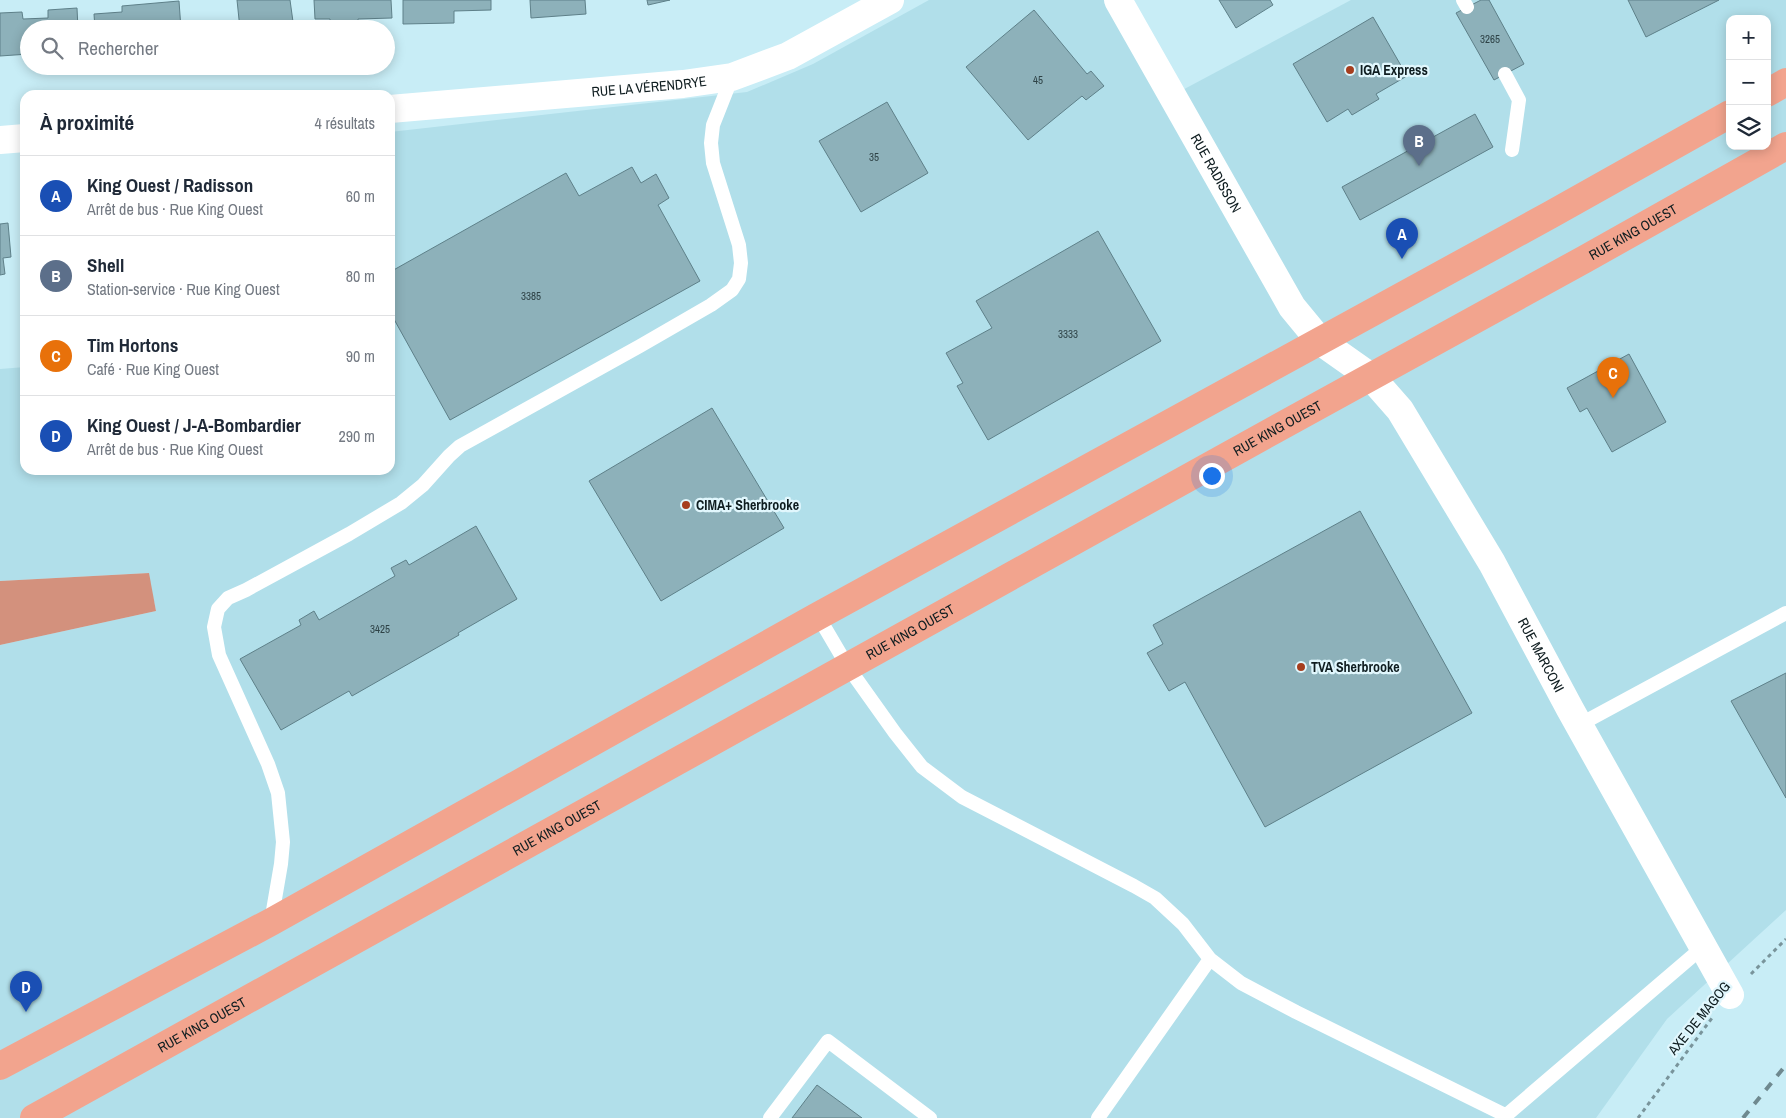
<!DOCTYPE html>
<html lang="fr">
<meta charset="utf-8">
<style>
body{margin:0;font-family:"Archivo Narrow",sans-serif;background:#f2f2f3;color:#1f2937}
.controls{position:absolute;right:15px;top:15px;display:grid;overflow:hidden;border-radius:10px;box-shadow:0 2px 12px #0003}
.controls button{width:45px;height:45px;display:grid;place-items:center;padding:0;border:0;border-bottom:1px solid #e0e1e3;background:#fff;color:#1f2937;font:25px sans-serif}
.you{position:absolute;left:1211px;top:475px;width:18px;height:18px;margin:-12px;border:4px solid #fff;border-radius:50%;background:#1a73e8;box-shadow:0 0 0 8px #1a73e833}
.badge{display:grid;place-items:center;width:32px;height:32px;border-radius:50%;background:#7c3aed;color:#fff;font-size:16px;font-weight:700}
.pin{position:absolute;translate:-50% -41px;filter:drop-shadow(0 1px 2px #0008)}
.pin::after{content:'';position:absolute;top:26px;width:18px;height:15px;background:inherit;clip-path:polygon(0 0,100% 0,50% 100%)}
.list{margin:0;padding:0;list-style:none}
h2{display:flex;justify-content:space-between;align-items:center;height:65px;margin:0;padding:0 20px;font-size:21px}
h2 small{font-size:16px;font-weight:400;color:#747a83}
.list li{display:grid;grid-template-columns:32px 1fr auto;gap:15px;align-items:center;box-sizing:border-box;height:80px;padding:0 20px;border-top:1px solid #e0e1e3}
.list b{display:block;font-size:19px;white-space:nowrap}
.list p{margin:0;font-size:16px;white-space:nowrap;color:#747a83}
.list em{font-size:16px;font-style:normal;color:#747a83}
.icon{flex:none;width:28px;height:28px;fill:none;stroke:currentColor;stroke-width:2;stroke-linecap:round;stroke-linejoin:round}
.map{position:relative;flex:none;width:1786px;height:1118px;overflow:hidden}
.search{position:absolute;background:#fff;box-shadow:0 2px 12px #0003;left:20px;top:20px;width:375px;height:55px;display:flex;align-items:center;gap:12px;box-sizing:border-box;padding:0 18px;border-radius:28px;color:#747a83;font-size:19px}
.panel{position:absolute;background:#fff;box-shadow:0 2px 12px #0003;left:20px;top:90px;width:375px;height:385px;border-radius:15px}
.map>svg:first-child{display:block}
.built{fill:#b1dfea;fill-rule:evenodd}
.forest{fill:#d3917d}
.building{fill:#8db1ba;stroke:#5e8089}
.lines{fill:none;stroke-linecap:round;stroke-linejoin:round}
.path{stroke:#79949b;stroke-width:3;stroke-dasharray:4 4;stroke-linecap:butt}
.lane{stroke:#fff;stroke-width:14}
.street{stroke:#fff;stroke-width:28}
.primary{stroke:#f2a48e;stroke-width:28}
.rail{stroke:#6f898f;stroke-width:4;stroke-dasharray:9 9;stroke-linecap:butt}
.poi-dot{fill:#a63e1e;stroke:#e1f7fd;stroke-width:2}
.labels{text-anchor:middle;stroke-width:4.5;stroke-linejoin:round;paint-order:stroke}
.number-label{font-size:11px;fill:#2e4246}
.poi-label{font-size:14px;font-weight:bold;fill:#0f1d20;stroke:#e1f7fd;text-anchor:start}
.street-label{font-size:14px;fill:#0f1d20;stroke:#e1f7fd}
</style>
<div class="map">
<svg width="1786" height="1118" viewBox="0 0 1786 1118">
<rect width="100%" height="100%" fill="#c8edf6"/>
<path class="built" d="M929,0H1124L1175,94L1351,0H1786V910L1667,1019L1596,1118H0V645L156,611L148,573L0,581V369L25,367V470H390V132L747,92L813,64ZM1730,19H1767V146H1730Z"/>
<path class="forest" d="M149,573L156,611L0,645V581Z"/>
<path class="building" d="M237,0H290L294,29H240Z
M314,0H391L392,18L358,19V25L330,26V19H315Z
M403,0H491V10L454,11V23L403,24Z
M530,0H585L586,14L531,18Z
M647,0H670L648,5Z
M1219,0H1270L1273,5L1236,28Z
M1481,0H1489L1524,64L1494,80L1456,13Z
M1628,0H1719L1646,37Z
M179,1L181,29H95L94,14L122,12V6Z
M77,8L78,29H29V54L0,56V13L22,12L23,19L48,18V10Z
M1034,10L1087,74L1091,71L1104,86L1086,100L1082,96L1028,140L966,67Z
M1373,17L1407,76L1376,94L1379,99L1352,115L1348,109L1327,122L1293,64Z
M887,102L928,173L861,212L819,141Z
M1475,114L1493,147L1360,220L1342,187Z
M632,167L641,183L656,174L669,198L658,205L700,281L450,420L390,312V272L566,173L579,196Z
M8,223L11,257L3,258L5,274L0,275V224Z
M1098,231L1161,341L988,440L957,386L963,383L946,353L992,328L976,301Z
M1629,354L1666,422L1612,452L1587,408L1580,412L1567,388Z
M712,408L784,528L661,601L589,481Z
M1360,511L1472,713L1265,827L1185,682L1169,691L1147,653L1163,644L1153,625Z
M476,526L517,599L458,633L459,635L352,696L349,691L281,730L240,659L301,625L299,620L314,611L319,620L395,576L391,568L406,560L409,565Z
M1786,673V798L1731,701Z
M817,1085L862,1118H792Z"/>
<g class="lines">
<path class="path" d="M1751,974L1786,939
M1638,1118L1712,1018"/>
<path class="lane" d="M1463,0L1467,7
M1505,74L1519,100L1512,150
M818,616L848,667L895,733L922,767L962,797L1134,886L1155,898L1183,924L1210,959L1241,983L1296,1012L1505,1115
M1579,725L1786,613
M271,922L281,864L283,842L278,793L268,764L219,655L214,627L218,609L228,598L246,590L349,534L401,503L423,485L449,456L460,446L640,346L711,305L732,290L739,279L741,263L739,245L713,163L711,143L713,125L732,77
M770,1118L828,1041L930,1118
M1098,1118L1210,959
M1503,1118L1703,947"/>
<g class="street">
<path id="s1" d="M1118,0L1292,307L1320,341L1371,377L1400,410L1492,563L1570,709L1730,995"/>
<path id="s2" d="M390,109L683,84L732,77L788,56L890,0"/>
<path d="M0,140L25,138"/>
</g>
<g class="primary">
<path d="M1767,93L1786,82"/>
<path d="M0,1066L271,922L818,616L1550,215L1730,114"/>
<path id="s3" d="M34,1118L1276,429L1585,259L1786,146"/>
</g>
<path class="rail" d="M1743,1118L1786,1065"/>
</g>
<g class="poi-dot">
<circle cx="1350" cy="70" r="5"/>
<circle cx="686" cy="505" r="5"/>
<circle cx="1301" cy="667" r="5"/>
</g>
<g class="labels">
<g class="number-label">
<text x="1490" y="43">3265</text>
<text x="1038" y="84">45</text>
<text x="874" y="161">35</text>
<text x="531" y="300">3385</text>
<text x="1068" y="338">3333</text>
<text x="380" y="633">3425</text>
</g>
<g class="poi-label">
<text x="1360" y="75">IGA Express</text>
<text x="696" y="510">CIMA+ Sherbrooke</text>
<text x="1311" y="672">TVA Sherbrooke</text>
</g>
<g class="street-label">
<text dy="5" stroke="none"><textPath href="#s2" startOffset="260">RUE LA VÉRENDRYE</textPath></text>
<text dy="5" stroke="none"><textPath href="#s1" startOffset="199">RUE RADISSON</textPath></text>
<text dy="5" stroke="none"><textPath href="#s3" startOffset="1828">RUE KING OUEST</textPath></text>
<text dy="5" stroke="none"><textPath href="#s3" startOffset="1422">RUE KING OUEST</textPath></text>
<text dy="5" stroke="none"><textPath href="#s3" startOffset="1002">RUE KING OUEST</textPath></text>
<text dy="5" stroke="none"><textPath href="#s1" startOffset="786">RUE MARCONI</textPath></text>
<text dy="5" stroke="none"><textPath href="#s3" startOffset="598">RUE KING OUEST</textPath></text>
<text transform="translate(1699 1018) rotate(-51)" y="5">AXE DE MAGOG</text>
<text dy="5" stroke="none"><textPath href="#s3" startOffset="192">RUE KING OUEST</textPath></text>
</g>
</g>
</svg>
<div class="controls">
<button>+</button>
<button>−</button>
<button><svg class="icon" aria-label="layers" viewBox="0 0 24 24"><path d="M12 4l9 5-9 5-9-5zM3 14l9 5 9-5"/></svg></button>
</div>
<div class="you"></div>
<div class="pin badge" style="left:1402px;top:259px;background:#1a4fb4">A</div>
<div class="pin badge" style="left:1419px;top:166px;background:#5c6f8a">B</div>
<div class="pin badge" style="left:1613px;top:398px;background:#e8710a">C</div>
<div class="pin badge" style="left:26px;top:1012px;background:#1a4fb4">D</div>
<div class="search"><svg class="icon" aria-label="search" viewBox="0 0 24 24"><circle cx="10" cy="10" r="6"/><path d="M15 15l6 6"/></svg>Rechercher</div>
<section class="panel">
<h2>À proximité<small>4 résultats</small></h2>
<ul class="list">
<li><span class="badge" style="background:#1a4fb4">A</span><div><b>King Ouest / Radisson</b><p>Arrêt de bus · Rue King Ouest</p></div><em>60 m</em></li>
<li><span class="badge" style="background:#5c6f8a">B</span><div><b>Shell</b><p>Station-service · Rue King Ouest</p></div><em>80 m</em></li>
<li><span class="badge" style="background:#e8710a">C</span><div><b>Tim Hortons</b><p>Café · Rue King Ouest</p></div><em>90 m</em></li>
<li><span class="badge" style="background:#1a4fb4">D</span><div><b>King Ouest / J-A-Bombardier</b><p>Arrêt de bus · Rue King Ouest</p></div><em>290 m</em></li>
</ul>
</section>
</div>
